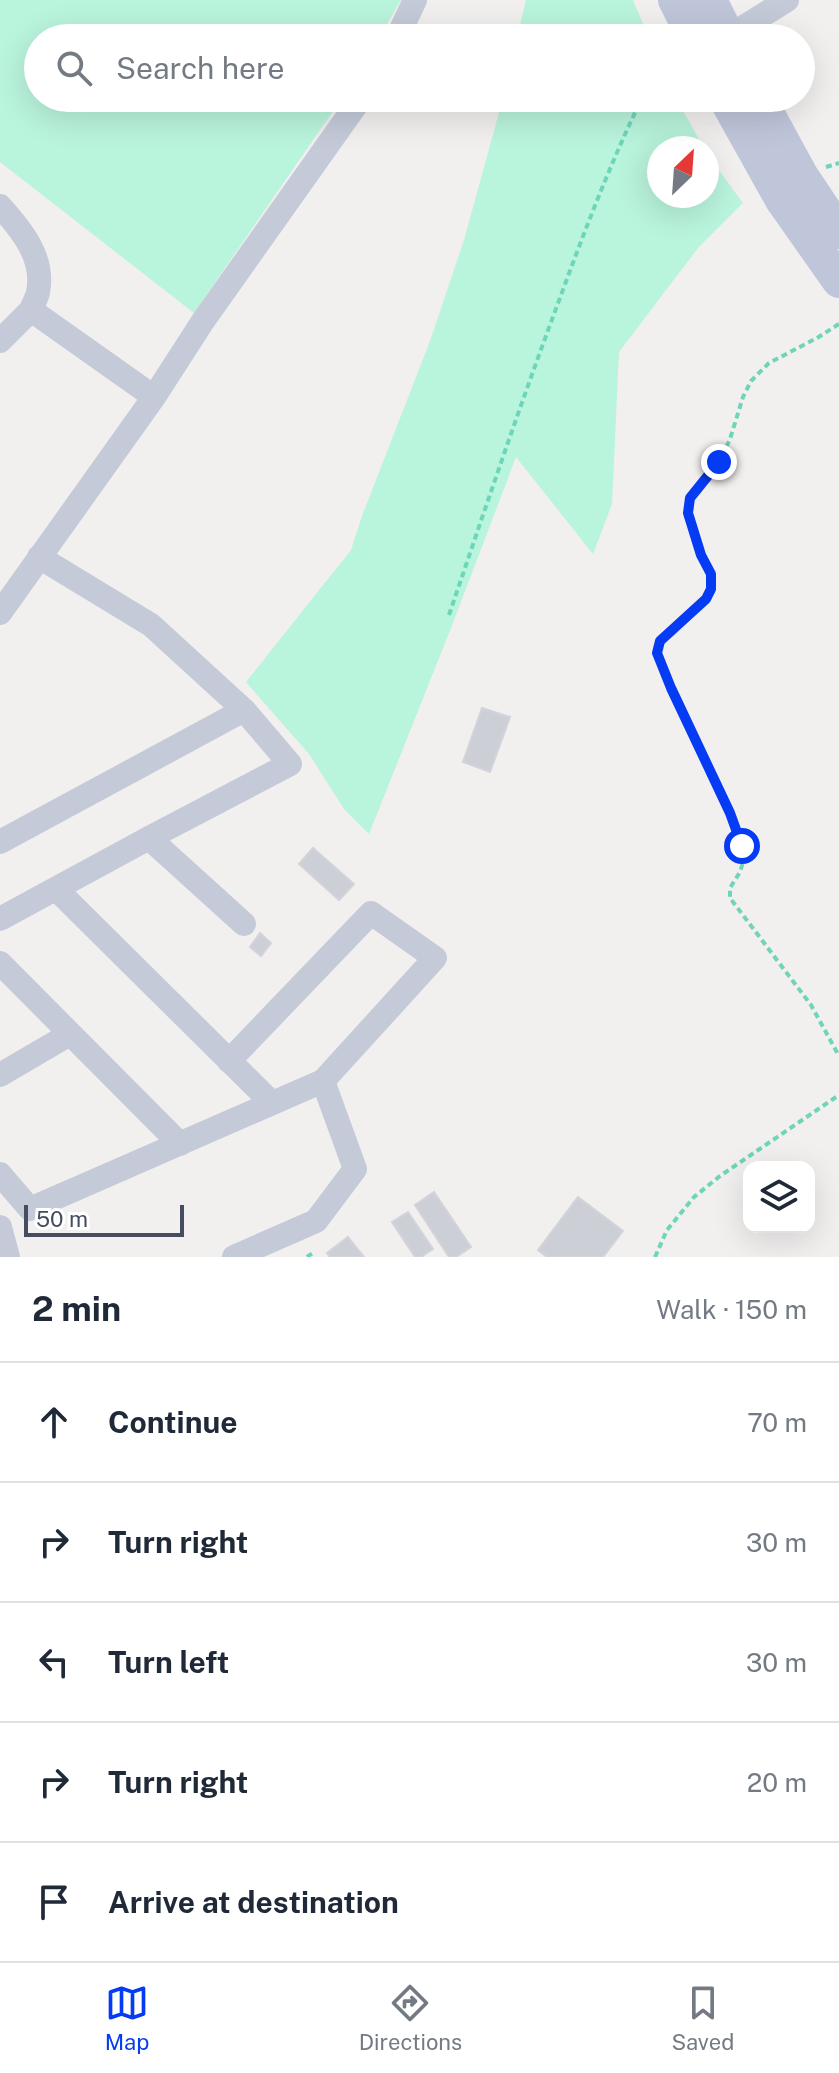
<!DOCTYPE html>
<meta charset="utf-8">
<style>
body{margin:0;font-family:"Public Sans",sans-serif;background:#f6f6f7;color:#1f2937}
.controls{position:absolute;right:24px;bottom:24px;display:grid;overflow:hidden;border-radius:16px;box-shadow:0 8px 32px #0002}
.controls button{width:72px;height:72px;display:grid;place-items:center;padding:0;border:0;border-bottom:2px solid #e0e1e3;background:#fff;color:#1f2937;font:40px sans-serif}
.compass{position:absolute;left:647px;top:136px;width:72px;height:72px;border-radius:50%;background:#fff;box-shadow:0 8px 32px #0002;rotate:25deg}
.scale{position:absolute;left:24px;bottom:20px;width:160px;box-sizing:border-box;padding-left:8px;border:4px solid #454d5e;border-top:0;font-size:22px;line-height:28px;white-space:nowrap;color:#454d5e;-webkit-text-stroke:6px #fff;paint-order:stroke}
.stop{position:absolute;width:24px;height:24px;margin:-18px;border:6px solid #063bf4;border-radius:50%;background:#fff}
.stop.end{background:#063bf4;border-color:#fff;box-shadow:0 2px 8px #0008}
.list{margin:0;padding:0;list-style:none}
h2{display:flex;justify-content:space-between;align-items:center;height:104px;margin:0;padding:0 32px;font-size:34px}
h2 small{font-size:26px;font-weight:400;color:#747a83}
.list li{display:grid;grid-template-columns:52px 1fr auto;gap:24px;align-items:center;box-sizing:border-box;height:120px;padding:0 32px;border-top:2px solid #e0e1e3}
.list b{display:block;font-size:30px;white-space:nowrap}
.list em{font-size:26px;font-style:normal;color:#747a83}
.icon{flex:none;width:44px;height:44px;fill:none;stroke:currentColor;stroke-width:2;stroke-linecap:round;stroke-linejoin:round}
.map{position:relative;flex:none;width:839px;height:1257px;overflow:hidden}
.search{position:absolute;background:#fff;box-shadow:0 8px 32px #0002;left:24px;right:24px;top:24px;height:88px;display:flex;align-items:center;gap:20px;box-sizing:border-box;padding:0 28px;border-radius:44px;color:#747a83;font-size:30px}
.sheet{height:704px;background:#fff}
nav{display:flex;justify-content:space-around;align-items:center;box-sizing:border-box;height:112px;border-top:2px solid #e0e1e3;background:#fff;font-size:22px;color:#747a83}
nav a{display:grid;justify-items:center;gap:4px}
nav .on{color:#063bf4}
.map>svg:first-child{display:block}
.green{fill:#b9f4dc}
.building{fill:#cdcfd7;stroke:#d2d3db;stroke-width:2}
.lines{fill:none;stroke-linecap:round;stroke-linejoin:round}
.path{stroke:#6dd5b8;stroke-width:4;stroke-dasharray:6 4;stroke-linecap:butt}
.minor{stroke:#c4cad8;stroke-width:24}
.secondary{stroke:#bfc6da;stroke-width:34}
.route{stroke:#063bf4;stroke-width:10}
</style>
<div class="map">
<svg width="839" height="1257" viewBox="0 0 839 1257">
<rect width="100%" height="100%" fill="#f2efef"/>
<path class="green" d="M0,0H401L379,38H38V98H342L194,313L0,162Z
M526,0H633L649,38H517Z
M503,98H676L704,148H659V196H707V154L743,203L698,248L619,352L612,504L593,554L516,457L453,623L369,834L344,809L309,754L246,682L351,550L362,516L430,341L464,240Z"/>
<path class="building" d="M482,708L510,717L490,772L463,762Z
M313,848L354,884L339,900L299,864Z
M260,933L271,943L261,956L250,947Z
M434,1192L471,1247L456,1257H449L415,1205Z
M578,1197L623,1231L603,1257H547L538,1250Z
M408,1212L433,1249L421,1257H415L392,1222Z
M348,1237L364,1257H330L327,1253Z"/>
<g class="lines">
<path class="path" d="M826,167L839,163
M839,324L817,338L769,363L751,381L743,397L730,439L719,462L690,498L688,513L701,555L711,574V589L706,599L660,641L657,653L671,688L730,813L742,846L744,859L740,872L730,888V898L811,1005L839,1056
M449,615C484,512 519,408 557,306C583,235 609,166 642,98
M307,1257L314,1252
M655,1257L667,1230L694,1197L720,1176L839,1095"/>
<path class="minor" d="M728,37L787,0
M397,38L415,0
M0,206C21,229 45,258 38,292C37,298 33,304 31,310L154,397
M0,341L31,310
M0,613L154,397L203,321L361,98
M149,838L244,924
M0,842L244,710
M56,889L272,1103
M0,919L149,838L290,764L244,710L151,625L39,557
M0,963L180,1144
M0,1075L70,1034
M0,1174L30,1209L323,1081L435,958L371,913L229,1061
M0,1227L8,1257
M234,1257L316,1221L355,1169L323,1081"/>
<path class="secondary" d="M675,0L694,38
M710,0L729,38
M725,98L782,200L839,281
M759,98L801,175L839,232"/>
</g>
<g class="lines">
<path class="route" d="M719,462L690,498L688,513L701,555L711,574V589L706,599L660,641L657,653L671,688L730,813L742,846"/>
</g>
</svg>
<div class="controls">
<button><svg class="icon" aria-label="layers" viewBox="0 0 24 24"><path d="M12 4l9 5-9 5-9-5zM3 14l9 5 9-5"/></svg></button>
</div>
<svg class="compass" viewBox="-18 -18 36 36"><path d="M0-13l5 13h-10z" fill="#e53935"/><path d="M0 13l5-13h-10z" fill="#747a83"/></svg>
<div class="scale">50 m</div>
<div class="stop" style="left:742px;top:846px"></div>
<div class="stop end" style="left:719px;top:462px"></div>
<div class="search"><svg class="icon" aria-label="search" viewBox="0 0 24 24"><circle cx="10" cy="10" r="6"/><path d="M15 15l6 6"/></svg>Search here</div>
</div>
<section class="sheet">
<h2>2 min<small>Walk · 150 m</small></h2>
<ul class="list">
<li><svg class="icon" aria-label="ahead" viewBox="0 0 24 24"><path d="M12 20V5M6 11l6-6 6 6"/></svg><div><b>Continue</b></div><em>70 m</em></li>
<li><svg class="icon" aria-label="right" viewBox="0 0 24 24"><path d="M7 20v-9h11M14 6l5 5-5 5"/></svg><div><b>Turn right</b></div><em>30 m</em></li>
<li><svg class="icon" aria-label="left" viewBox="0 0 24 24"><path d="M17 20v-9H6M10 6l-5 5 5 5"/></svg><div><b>Turn left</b></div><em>30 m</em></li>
<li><svg class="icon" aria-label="right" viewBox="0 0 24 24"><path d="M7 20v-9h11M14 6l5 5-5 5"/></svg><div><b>Turn right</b></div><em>20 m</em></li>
<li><svg class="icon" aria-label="arrive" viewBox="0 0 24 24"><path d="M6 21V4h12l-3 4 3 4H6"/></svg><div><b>Arrive at destination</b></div></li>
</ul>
</section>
<nav>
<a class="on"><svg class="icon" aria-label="map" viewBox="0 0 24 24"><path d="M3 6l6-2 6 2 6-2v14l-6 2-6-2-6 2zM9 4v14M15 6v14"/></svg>Map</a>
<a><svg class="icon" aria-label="directions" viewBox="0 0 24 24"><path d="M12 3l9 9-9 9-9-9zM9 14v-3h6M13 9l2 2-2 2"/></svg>Directions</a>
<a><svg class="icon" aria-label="saved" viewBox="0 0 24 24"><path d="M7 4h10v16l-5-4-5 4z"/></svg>Saved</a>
</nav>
